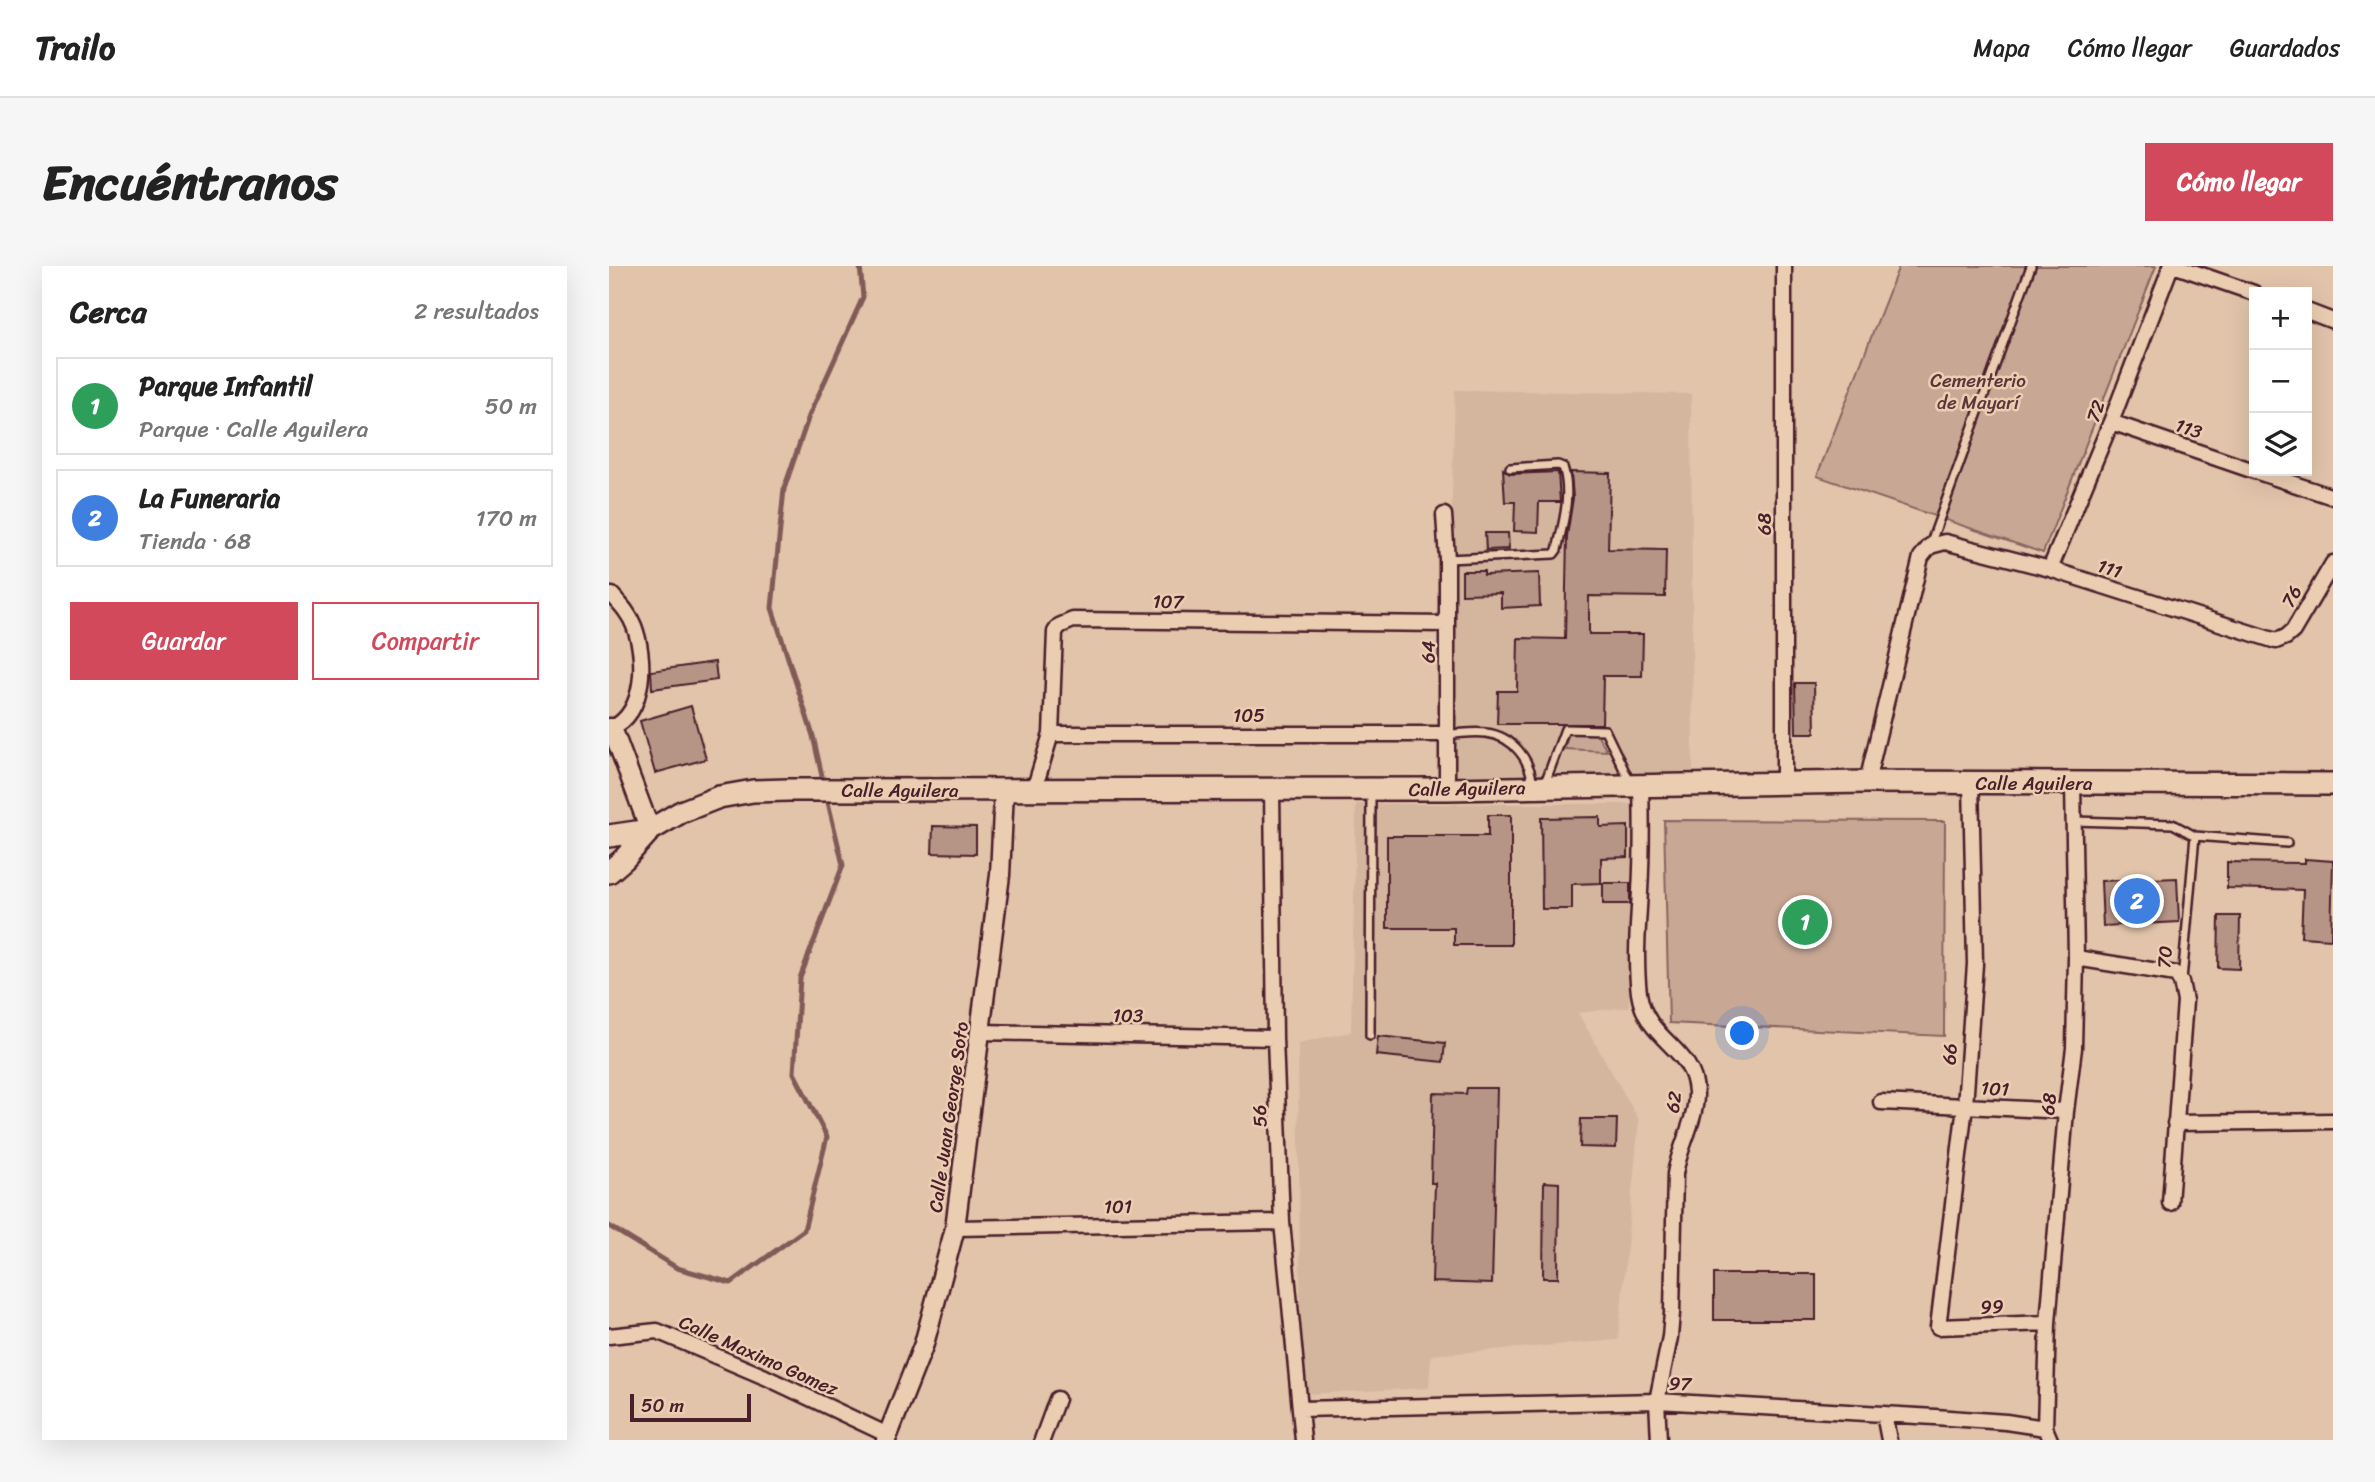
<!DOCTYPE html>
<html lang="es">
<meta charset="utf-8">
<style>
body{margin:0;font-family:Sriracha,sans-serif;background:#f6f6f6;color:#222}
.controls{position:absolute;right:21px;top:21px;display:grid;overflow:hidden;border-radius:0px;box-shadow:0 7px 28px #0002}
.controls button{width:63px;height:63px;display:grid;place-items:center;padding:0;border:0;border-bottom:2px solid #e0e0e0;background:#fff;color:#222;font:35px sans-serif}
.scale{position:absolute;left:21px;bottom:18px;width:121px;box-sizing:border-box;padding-left:7px;border:4px solid #4a1f2b;border-top:0;font-size:19px;line-height:24px;white-space:nowrap;color:#4a1f2b;-webkit-text-stroke:5px #ebceb2;paint-order:stroke}
.you{position:absolute;left:1134px;top:768px;width:24px;height:24px;margin:-18px;border:5px solid #fff;border-radius:50%;background:#1a73e8;box-shadow:0 0 0 10px #1a73e833}
.badge{display:grid;place-items:center;width:46px;height:46px;border-radius:50%;background:#d1495b;color:#fff;font-size:23px;font-weight:700}
.pin{position:absolute;translate:-50% -50%;border:4px solid #fff;box-shadow:0 2px 7px #0006}
.list{margin:0;padding:0;list-style:none}
h2{display:flex;justify-content:space-between;align-items:center;height:91px;margin:0;padding:0 28px;font-size:30px}
h2 small{font-size:23px;font-weight:400;color:#767676}
.list li{display:grid;grid-template-columns:46px 1fr auto;gap:21px;align-items:center;box-sizing:border-box;height:98px;margin:0 14px 14px;padding:0 14px;border:2px solid #e0e0e0;border-radius:0px}
.list b{display:block;font-size:26px;white-space:nowrap}
.list p{margin:0;font-size:23px;white-space:nowrap;color:#767676}
.list em{font-size:23px;font-style:normal;color:#767676}
.actions{display:flex;gap:14px;padding:21px 28px}
.actions a{flex:1;padding:16px 0;border:2px solid #d1495b;border-radius:0px;text-align:center;font-size:24px;color:#d1495b}
.actions .main{background:#d1495b;color:#fff}
.icon{flex:none;width:38px;height:38px;fill:none;stroke:currentColor;stroke-width:2;stroke-linecap:round;stroke-linejoin:round}
.map{position:relative;flex:none;width:1724px;height:1174px;overflow:hidden;border-radius:0px}
header{display:flex;align-items:center;gap:42px;box-sizing:border-box;height:98px;padding:0 35px;background:#fff;border-bottom:2px solid #e0e0e0}
header strong{font-size:33px}
nav{display:flex;gap:38px;margin-inline-start:auto;font-size:24px}
.intro{display:flex;align-items:center;justify-content:space-between;box-sizing:border-box;height:168px;padding:0 42px}
h1{margin:0;font-size:49px}
.button{padding:18px 32px;border-radius:0px;background:#d1495b;color:#fff;font-size:24px;font-weight:700}
main{display:flex;gap:42px;padding:0 42px}
aside{flex:1;background:#fff;border-radius:0px;box-shadow:0 7px 28px #0002}
.map>svg:first-child{display:block}
.built{fill:#d4b69f}
.green{fill:#c8a895;stroke:#896460;stroke-width:2}
.lines{fill:none;stroke-linecap:round;stroke-linejoin:round}
.stream{stroke:#815a59;stroke-width:5}
.building{fill:#b79586;stroke:#4a1f2b;stroke-width:2}
.service-casing{stroke:#4a1f2b;stroke-width:12}
.minor-casing{stroke:#4a1f2b;stroke-width:19}
.tertiary-casing{stroke:#4a1f2b;stroke-width:23}
.secondary-casing{stroke:#4a1f2b;stroke-width:26}
.service{stroke:#ebceb2;stroke-width:7}
.minor{stroke:#ebceb2;stroke-width:14}
.tertiary{stroke:#ebceb2;stroke-width:18}
.secondary{stroke:#ebceb2;stroke-width:21}
.labels{text-anchor:middle;stroke-width:5;stroke-linejoin:round;paint-order:stroke}
.park-label{font-size:19px;fill:#5d343b;stroke:#ebceb2}
.street-label{font-size:19px;fill:#4a1f2b;stroke:#ebceb2}
</style>
<header>
<strong>Trailo</strong>
<nav><a>Mapa</a><a>Cómo llegar</a><a>Guardados</a></nav>
</header>
<div class="intro"><h1>Encuéntranos</h1><a class="button">Cómo llegar</a></div>
<main>
<aside>
<h2>Cerca<small>2 resultados</small></h2>
<ul class="list">
<li><span class="badge" style="background:#2e9e5b">1</span><div><b>Parque Infantil</b><p>Parque · Calle Aguilera</p></div><em>50 m</em></li>
<li><span class="badge" style="background:#3f7fe0">2</span><div><b>La Funeraria</b><p>Tienda · 68</p></div><em>170 m</em></li>
</ul>
<div class="actions"><a class="main">Guardar</a><a>Compartir</a></div>
</aside>
<div class="map">
<svg width="1724" height="1174" viewBox="0 0 1724 1174">
<rect width="100%" height="100%" fill="#e1c4aa"/>
<filter id="ink" filterUnits="userSpaceOnUse"><feTurbulence type="fractalNoise" baseFrequency=".0143" numOctaves="2"/><feDisplacementMap in="SourceGraphic" scale="14" xChannelSelector="R" yChannelSelector="G"/><feConvolveMatrix kernelMatrix="1 2 1 2 8 2 1 2 1" color-interpolation-filters="sRGB"/></filter>
<g filter="url(#ink)">
<path class="built" d="M846,124L1082,128L1084,512L835,517Z
M747,538H1029L1020,741L969,747L1030,854L1009,1074L822,1089L820,1122L692,1128L689,777L742,766Z"/>
<path class="green" d="M1290,0H1547L1434,287L1208,210Z
M959,468H988L998,485L956,483Z
M1055,554L1336,555L1335,770L1060,757Z"/>
<g class="lines">
<path class="stream" d="M215,519L204,470L163,342L175,223L200,150L254,31L251,0
M0,960L68,1002L122,1017L195,964L218,871L185,807L191,712L234,599L217,528"/>
</g>
<path class="building" d="M894,203L901,208L949,206L951,236H930L929,266L905,265L906,236H896Z
M962,206L1001,207L999,283L1057,284L1056,331L980,330V368H1034L1033,410H994L993,458H888L889,425H908L909,372L956,373L958,270L964,232Z
M876,267H899L900,283L877,284Z
M853,305H875V309L930,307L931,340L892,342V327L853,328Z
M106,396L108,414L43,423L42,405Z
M1186,417H1205L1206,467H1187Z
M82,440L97,493L46,507L31,455Z
M879,549H902V679H845V662H778V570H879Z
M991,551V561L1019,560V591L992,592V617L963,618V643H933L932,552Z
M324,560L367,561V588L323,587Z
M1696,593L1724,595L1722,673L1692,671L1694,624L1618,622V596L1696,597Z
M1568,612L1570,656L1494,660L1492,615Z
M994,617H1021V638H994Z
M1610,650H1631L1630,703L1609,702Z
M769,770L836,777L834,796L767,789Z
M858,822H888L883,1018L823,1016L826,917H822L824,827L857,828Z
M972,853H1008L1007,882L971,881Z
M935,916L950,917L949,1012H934Z
M1105,1008H1207V1054H1105Z"/>
<g class="lines">
<g class="service-casing">
<path id="service" d="M1321,279L1422,0
M838,293L945,288L948,284C954,258 963,228 954,201L949,199L901,202
M838,468C851,468 865,465 877,467C904,470 922,494 924,520
M936,517L956,463L996,464L1021,516
M1465,555L1564,558L1586,570L1573,714
M1586,570L1678,577
M761,769L762,527"/>
</g>
<g class="minor-casing">
<path id="minor" d="M1175,0V517
M1567,0L1645,27
M1698,45L1724,55
M1502,156L1645,205
M1646,205L1724,231
M835,249L838,293V523
M1441,303L1502,156L1562,0
M0,329H3C12,339 20,347 25,360C37,391 37,446 3,462
M442,468H838
M1258,516L1312,291L1321,280L1336,276L1441,303L1667,375L1677,371L1684,365L1724,297
M1362,516L1366,698L1356,840L1329,1061L1439,1057
M1032,520C1033,555 1033,591 1031,626C1029,659 1026,694 1030,727C1037,776 1085,781 1087,826C1088,853 1070,881 1066,908L1063,1047L1061,1071L1048,1135L1050,1174
M663,523L666,772L673,956L694,1174
M425,524L442,468L446,366L450,360L464,354L838,358
M1467,692L1567,708L1572,716L1576,735L1561,937
M372,766L666,772
M1272,836L1457,845
M1566,857L1724,855
M346,962L673,956
M0,1070L48,1065L156,1111L279,1169
M691,1143L1048,1135L1326,1151L1397,1156L1436,1162
M1275,1148L1280,1174
M433,1174L448,1133
M1441,1174L1436,1162L1439,1057L1457,845L1465,782L1467,692L1464,517"/>
</g>
<g class="tertiary-casing">
<path id="tertiary" d="M0,462H3L41,564
M277,1174L315,1078L346,962L391,609L395,524"/>
</g>
<g class="secondary-casing">
<path id="secondary" d="M0,570L41,564L72,546L110,531L144,525L179,524L838,523L1258,516L1724,518
M0,606L15,593L41,564"/>
</g>
<use href="#service" class="service"/>
<use href="#minor" class="minor"/>
<use href="#tertiary" class="tertiary"/>
<use href="#secondary" class="secondary"/>
</g>
</g>
<g class="labels">
<g class="park-label">
<text x="1369" y="121">Cementerio<tspan x="1369" dy="22">de Mayarí</tspan></text>
</g>
<g class="street-label">
<text transform="translate(1486 145) rotate(-69)" y="7">72</text>
<text transform="translate(1580 162) rotate(19)" y="7">113</text>
<text transform="translate(1155 258) rotate(-90)" y="7">68</text>
<text transform="translate(1501 302) rotate(18)" y="7">111</text>
<text transform="translate(1682 330) rotate(-60)" y="7">76</text>
<text transform="translate(559 335) rotate(1)" y="7">107</text>
<text transform="translate(819 386) rotate(-90)" y="7">64</text>
<text x="640" y="456">105</text>
<text x="1425" y="524">Calle Aguilera</text>
<text transform="translate(858 522) rotate(-1)" y="7">Calle Aguilera</text>
<text x="291" y="531">Calle Aguilera</text>
<text transform="translate(1555 691) rotate(-85)" y="7">70</text>
<text transform="translate(519 749) rotate(1)" y="7">103</text>
<text transform="translate(1340 788) rotate(-86)" y="7">66</text>
<text transform="translate(1386 822) rotate(3)" y="7">101</text>
<text transform="translate(1064 836) rotate(-81)" y="7">62</text>
<text transform="translate(1439 838) rotate(-84)" y="7">68</text>
<text transform="translate(650 850) rotate(-92)" y="7">56</text>
<text transform="translate(339 851) rotate(-82)" y="7">Calle Juan George Soto</text>
<text transform="translate(509 940) rotate(-1)" y="7">101</text>
<text transform="translate(1383 1040) rotate(-2)" y="7">99</text>
<text transform="translate(150 1089) rotate(24)" y="7">Calle Maximo Gomez</text>
<text transform="translate(1071 1117) rotate(3)" y="7">97</text>
</g>
</g>
</svg>
<div class="controls">
<button>+</button>
<button>−</button>
<button><svg class="icon" aria-label="layers" viewBox="0 0 24 24"><path d="M12 4l9 5-9 5-9-5zM3 14l9 5 9-5"/></svg></button>
</div>
<div class="scale">50 m</div>
<div class="you"></div>
<div class="pin badge" style="left:1196px;top:656px;background:#2e9e5b">1</div>
<div class="pin badge" style="left:1528px;top:635px;background:#3f7fe0">2</div>
</div>
</main>
